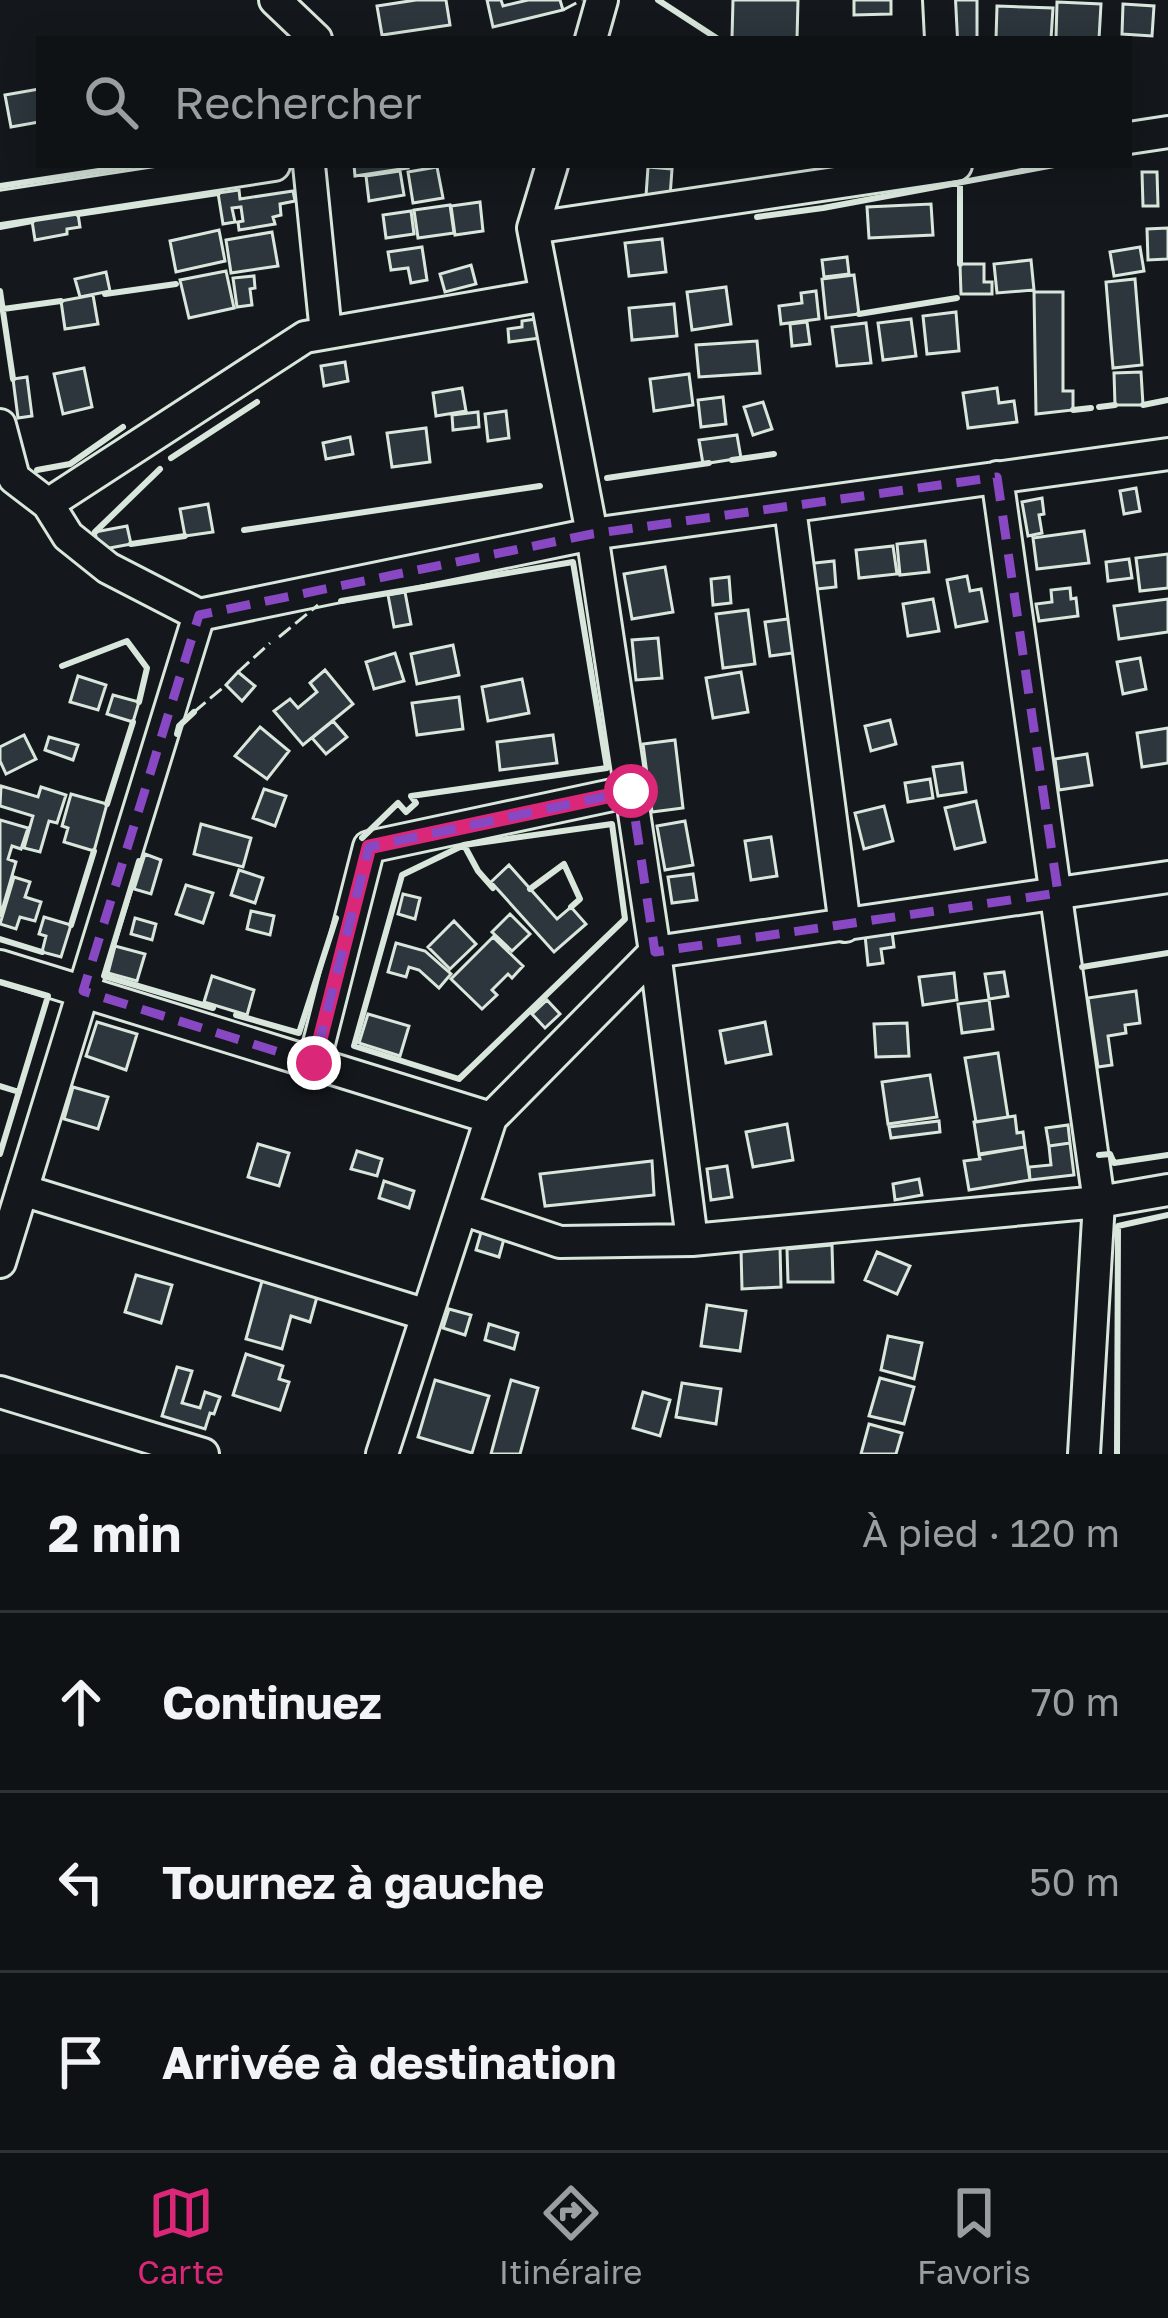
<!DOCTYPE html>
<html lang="fr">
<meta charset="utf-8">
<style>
body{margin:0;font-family:"Golos Text",sans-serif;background:#181b1e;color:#f1f3f6}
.stop{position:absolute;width:36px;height:36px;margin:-27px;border:9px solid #db2777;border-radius:50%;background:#fff}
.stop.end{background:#db2777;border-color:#fff;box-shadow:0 3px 12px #0008}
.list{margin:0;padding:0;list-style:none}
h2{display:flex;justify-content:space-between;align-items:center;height:156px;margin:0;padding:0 48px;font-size:51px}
h2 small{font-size:39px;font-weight:400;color:#9b9ea0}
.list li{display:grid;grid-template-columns:78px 1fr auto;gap:36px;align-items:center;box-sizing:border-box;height:180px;padding:0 48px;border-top:3px solid #2f3234}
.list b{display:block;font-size:45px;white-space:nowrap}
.list em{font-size:39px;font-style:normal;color:#9b9ea0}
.icon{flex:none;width:66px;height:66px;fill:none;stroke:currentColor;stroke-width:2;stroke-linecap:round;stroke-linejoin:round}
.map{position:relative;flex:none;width:1168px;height:1454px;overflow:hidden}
.search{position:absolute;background:#0f1215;box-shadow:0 6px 30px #0003;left:36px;right:36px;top:36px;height:132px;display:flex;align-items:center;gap:30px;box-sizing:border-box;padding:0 42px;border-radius:0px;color:#9b9ea0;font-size:45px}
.sheet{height:696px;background:#0f1215}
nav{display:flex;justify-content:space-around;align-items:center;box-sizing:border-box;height:168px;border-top:3px solid #2f3234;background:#0f1215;font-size:33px;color:#9b9ea0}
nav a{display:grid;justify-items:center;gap:6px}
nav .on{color:#db2777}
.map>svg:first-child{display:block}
.building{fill:#2c363c;stroke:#d8e6dc;stroke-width:3}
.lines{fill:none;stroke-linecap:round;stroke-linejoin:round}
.minor-casing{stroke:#d8e6dc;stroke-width:36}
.minor{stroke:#14181c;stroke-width:30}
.fence{stroke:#d8e6dc;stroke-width:3;stroke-dasharray:15 6;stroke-linecap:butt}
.wall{stroke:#d8e6dc;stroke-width:6}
.route{stroke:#db2777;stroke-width:15}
.marked{fill:none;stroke:#8948c3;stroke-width:9;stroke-dasharray:24 15;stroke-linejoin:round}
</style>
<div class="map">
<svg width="1168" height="1454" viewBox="0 0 1168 1454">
<rect width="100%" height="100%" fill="#14181c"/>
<path class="building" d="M416,0H446L450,25L382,35L377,6Z
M487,0H501L503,6L528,0H560L563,10L493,27Z
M733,0H798L797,39L732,38Z
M854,0H891V14L854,15Z
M949,0H977V39H948Z
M1057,2L1101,4L1099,39H1056Z
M1123,4L1154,6L1152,36L1122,34Z
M997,6L1053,8L1051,39H996Z
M39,89V122L11,127L5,95Z
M354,165H407L408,168L355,176Z
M437,167L443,198L413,203L408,172Z
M648,167L672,169L670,197L646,196Z
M400,171L404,195L369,201L366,176Z
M1142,172H1157L1158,206H1143Z
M239,190L240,199L293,191L295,201L280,204L281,215L273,217L275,224L239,230L238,222L243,221L241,207L232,208L235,222L223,224L218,193Z
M480,202L483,231L455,235L451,206Z
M931,204L933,235L869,238L867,207Z
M450,205L454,233L418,238L414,210Z
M411,211L414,234L386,238L383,215Z
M78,214L80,227L67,229V234L35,240L32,221Z
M1168,228V259L1148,260L1147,229Z
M219,230L225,261L176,272L170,241Z
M272,232L278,266L231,273L226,240Z
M662,239L666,272L629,276L625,243Z
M422,247L427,280L411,283L408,268L391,270L388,252Z
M1140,247L1144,271L1114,276L1110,252Z
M847,257L849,274L824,277L822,260Z
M1031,260L1034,290L997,293L994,264Z
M960,264H984V282H992V294H961Z
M471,265L476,284L445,292L440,274Z
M226,271L234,308L189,318L180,280Z
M106,272L110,291L80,297L75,279Z
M854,275L859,314L826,318L822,279Z
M254,276L255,288L250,289L252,305L237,307L233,278Z
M1135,279L1142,365L1113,368L1106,282Z
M726,287L731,324L692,330L687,292Z
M816,291L819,319L781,324L779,306L802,303L801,293Z
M1034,292H1063V391H1073V410L1036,414Z
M93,295L98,324L65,329L61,301Z
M674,304L677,336L632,340L629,308Z
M956,312L959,351L927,354L923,316Z
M536,319L540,338L509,342L508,329L522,327V321Z
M911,319L916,356L883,360L878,323Z
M807,322L810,344L792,346L790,324Z
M866,323L871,363L837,366L832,327Z
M757,341L760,373L699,377L696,345Z
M345,362L348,381L324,386L321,366Z
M84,368L92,407L63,414L54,374Z
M1141,372L1143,405H1115L1114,373Z
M689,374L693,405L654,411L650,379Z
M27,377L32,416L18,418L13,379Z
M462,388L466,411L436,416L433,393Z
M997,388L999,403L1014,401L1017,422L968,428L963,393Z
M723,397L726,424L701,427L698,400Z
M763,402L772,429L753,435L744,407Z
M506,411L509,438L488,441L485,414Z
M478,412L479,427L453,430L452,415Z
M426,428L430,462L392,467L387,433Z
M737,435L741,458L703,464L699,440Z
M350,437L353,454L326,459L323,443Z
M1136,488L1140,511L1124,514L1120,491Z
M1042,498L1044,514L1039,515L1042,533L1028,536L1022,502Z
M208,504L213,532L185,536L180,509Z
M127,526L131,544L99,550L95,532Z
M1084,531L1089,563L1037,569L1033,538Z
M925,541L929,572L900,575L897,544Z
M893,546L897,574L859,578L856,550Z
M1168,554V588L1140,591L1136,558Z
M1129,559L1132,578L1108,581L1106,562Z
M834,561L836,587L807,590L805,564Z
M665,567L673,612L632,619L624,574Z
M967,576L970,591L981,589L987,621L956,627L947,580Z
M729,577L731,603L713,605L711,579Z
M1070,588L1071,599L1076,598L1078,616L1039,621L1036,604L1052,602L1051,590Z
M405,592L411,624L394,627L388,595Z
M933,599L939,631L908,636L903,604Z
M1168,599V632L1119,639L1114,606Z
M748,610L755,664L723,668L716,614Z
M795,618L800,652L770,656L765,622Z
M658,638L662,678L636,680L632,640Z
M453,645L459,675L417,684L411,654Z
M395,653L404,681L374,689L366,662Z
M1140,658L1146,689L1123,694L1117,662Z
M325,670L353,704L303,745L274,711L290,699L298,708L317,692L310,683Z
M238,672L255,686L242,701L226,685Z
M741,672L748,712L713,718L706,678Z
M78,676L106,685L98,710L70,702Z
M522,679L529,713L488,721L482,687Z
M113,695L139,702L133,722L107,714Z
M459,697L463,729L417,735L412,703Z
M890,720L896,744L871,751L865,726Z
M333,721L347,737L326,754L312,738Z
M260,727L289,751L267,779L235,756Z
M1168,728V763L1142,767L1137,733Z
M24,735L36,759L6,774L0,761V747Z
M553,735L557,763L500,770L497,742Z
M49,737L78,745L73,760L45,750Z
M675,740L683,808L652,812L643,744Z
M1087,754L1092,785L1059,790L1055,759Z
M962,763L966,792L938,796L933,767Z
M930,779L933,798L908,802L905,783Z
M1,786L38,797L41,787L66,795L57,823L49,821L40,852L24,848L33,816L0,806Z
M264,789L286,796L275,826L253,818Z
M71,794L107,804L94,851L64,842L68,828L62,826Z
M976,801L985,842L955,849L945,808Z
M884,806L893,841L864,849L855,813Z
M0,820L28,828L21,849L12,846L8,859L16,862L0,917Z
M685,821L693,865L665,870L657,826Z
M201,824L251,838L243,867L194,854Z
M771,837L777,876L751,880L745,841Z
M145,854L161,860L151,894L134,889Z
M509,865L557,919L571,907L586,924L554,952L491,882Z
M239,870L263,878L255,903L231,895Z
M693,874L697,900L672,903L668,877Z
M14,877L30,882L25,897L41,902L35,921L20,917L16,929L0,924Z
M186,885L213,893L203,923L176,914Z
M403,894L420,898L415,919L398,914Z
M251,911L274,916L270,935L247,929Z
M510,914L530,934L512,951L492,932Z
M44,917L71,925L61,957L42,952L46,936L39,934Z
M135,918L156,924L152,940L131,934Z
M454,921L476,944L450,969L428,947Z
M892,932L894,947L881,949L883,963L868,965L865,935Z
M493,937L523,966L512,978L508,974L492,990L497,995L482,1009L451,979Z
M396,943L425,951L451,974L439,988L419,970L409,967L406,977L388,972Z
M115,946L145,954L137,981L108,973Z
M1004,972L1008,996L989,999L985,974Z
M954,973L957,1000L923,1005L919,977Z
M212,976L254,990L247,1015L204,1002Z
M1136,991L1140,1023L1125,1025L1126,1033L1108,1036L1112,1065L1098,1067L1088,998Z
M547,1000L560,1014L545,1028L532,1014Z
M989,1000L993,1029L962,1033L958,1004Z
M368,1014L409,1026L400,1056L359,1043Z
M97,1022L137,1034L126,1070L86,1056Z
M765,1022L771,1054L726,1063L720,1031Z
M907,1023L909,1056L876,1057L874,1024Z
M998,1053L1008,1117L976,1122L965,1058Z
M930,1075L937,1117L888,1124L882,1082Z
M73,1087L108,1097L98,1129L64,1119Z
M1015,1116L1017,1133L1023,1132L1025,1147L979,1154L974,1122Z
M939,1121L940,1132L891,1138L889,1127Z
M787,1124L793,1160L753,1167L746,1132Z
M1068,1125L1070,1143L1049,1146L1046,1128Z
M1070,1143L1074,1175L1030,1180L1029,1167L1051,1165L1049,1146Z
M258,1144L289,1153L279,1186L248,1177Z
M1025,1147L1030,1180L969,1190L964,1161L980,1159L979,1155Z
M357,1151L382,1159L377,1176L351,1169Z
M652,1161L654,1195L545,1206L540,1174Z
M727,1166L732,1197L711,1200L707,1169Z
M919,1179L922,1195L895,1200L893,1184Z
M384,1181L414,1191L409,1208L379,1198Z
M484,1222L507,1228L499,1257L476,1250Z
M832,1245L833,1282H788L787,1249Z
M780,1247L781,1287L742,1289L741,1249Z
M877,1252L910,1266L897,1294L865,1280Z
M136,1275L172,1285L161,1323L125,1312Z
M262,1281L317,1297L310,1322L291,1316L282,1349L246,1339Z
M707,1305L746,1311L740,1351L701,1346Z
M449,1309L471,1315L465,1335L443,1328Z
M489,1324L518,1333L514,1349L485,1340Z
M888,1336L922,1343L914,1379L881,1370Z
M246,1354L283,1366L279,1379L289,1382L280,1410L233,1395Z
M177,1367L192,1371L182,1403L200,1408L205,1392L220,1397L214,1414L210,1413L205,1429L162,1416Z
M880,1378L914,1387L904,1424L869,1416Z
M435,1380L489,1396L472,1453L418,1437Z
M511,1380L538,1388L520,1454H491Z
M682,1383L721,1389L716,1424L676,1417Z
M643,1392L670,1400L660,1436L633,1428Z
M869,1424L902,1433L896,1454H861Z"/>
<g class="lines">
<g class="minor-casing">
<path id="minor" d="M275,0L316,39
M939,0L941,39
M591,39L602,0
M1129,138L1168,132
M309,165L326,333
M552,165L533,228L592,534L655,952L692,1240
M0,207L274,165
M533,228L956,165
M0,425L14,478L48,504L68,536L108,568L199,615L592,534L1168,454
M997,477L1099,1202L1084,1454
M48,504L305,337L546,295
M790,508L845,926
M0,966L491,1118
M314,1063L369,847L631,791
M22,1190L427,1315
M462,1209L560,1242L692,1240L1099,1202L1168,1190
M0,1262L199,615
M0,1392L203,1454
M382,1454L491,1118L655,952L1168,877"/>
</g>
<use href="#minor" class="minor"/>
<path class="fence" d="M563,10L582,0
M279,637L318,605
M238,672L270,643
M194,712L226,685"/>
<path class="wall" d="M658,0L718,39
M960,184V264
M0,186L138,165
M78,214L218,193
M757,217L823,208L1054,165
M0,227L32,221
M0,291L13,379
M105,294L176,284
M3,309L61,301
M859,314L957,298
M1143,405L1168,400
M1099,407L1115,405
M1073,410L1091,408
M171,458L257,402
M732,460L774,454
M37,470L70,464L123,427
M607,478L709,463
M244,530L540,486
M95,532L160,469
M131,544L185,536
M341,601L573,562L607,768L411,796L416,803L406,812L398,803L362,838
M62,666L127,641L147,668L139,702
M177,734L179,726L194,712
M107,804L133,722
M612,824L625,919L459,1079L354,1046L402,875L464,845Z
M464,845L478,871L493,888
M139,861L104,976L213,1008
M530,889L564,864L580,899L571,907
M71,925L94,851
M0,939L42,952
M1082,967L1168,953
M0,982L48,996L0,1154
M236,1015L299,1033L336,918
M0,1086L19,1092
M1099,1155L1110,1154L1114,1163L1168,1155
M1117,1454L1118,1226L1168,1215"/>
</g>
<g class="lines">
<path class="route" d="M314,1063L369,847L631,791"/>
</g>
<path class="marked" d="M997,477L1058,893L655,952L631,791L369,847L314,1063L83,991L199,615L592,534Z"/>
</svg>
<div class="stop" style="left:631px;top:791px"></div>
<div class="stop end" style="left:314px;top:1063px"></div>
<div class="search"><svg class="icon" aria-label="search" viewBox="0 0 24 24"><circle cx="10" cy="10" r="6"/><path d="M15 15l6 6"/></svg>Rechercher</div>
</div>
<section class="sheet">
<h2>2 min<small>À pied · 120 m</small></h2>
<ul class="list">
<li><svg class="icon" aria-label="ahead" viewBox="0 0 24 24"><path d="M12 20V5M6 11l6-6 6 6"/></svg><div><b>Continuez</b></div><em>70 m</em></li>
<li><svg class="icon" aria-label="left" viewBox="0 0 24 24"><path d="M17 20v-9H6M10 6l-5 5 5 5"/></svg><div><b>Tournez à gauche</b></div><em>50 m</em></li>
<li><svg class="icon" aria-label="arrive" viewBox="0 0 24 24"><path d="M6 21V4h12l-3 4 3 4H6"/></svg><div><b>Arrivée à destination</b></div></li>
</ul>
</section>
<nav>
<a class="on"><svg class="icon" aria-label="map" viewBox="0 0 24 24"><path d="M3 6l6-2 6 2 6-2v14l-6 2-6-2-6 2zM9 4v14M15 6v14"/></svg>Carte</a>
<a><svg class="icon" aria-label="directions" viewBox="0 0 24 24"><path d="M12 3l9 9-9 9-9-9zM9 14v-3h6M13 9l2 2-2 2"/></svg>Itinéraire</a>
<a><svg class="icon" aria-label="saved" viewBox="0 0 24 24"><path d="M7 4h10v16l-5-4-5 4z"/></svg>Favoris</a>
</nav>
